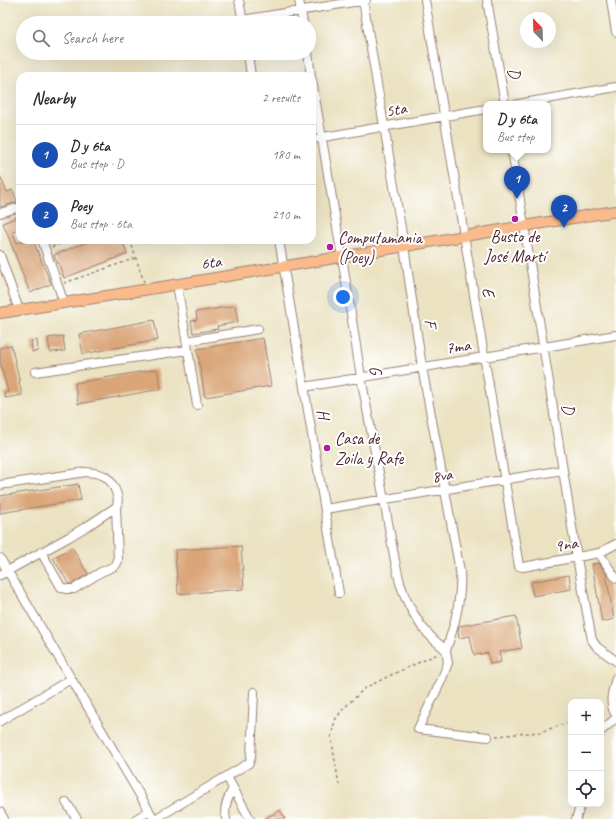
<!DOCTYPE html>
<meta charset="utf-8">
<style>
body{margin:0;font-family:Caveat,sans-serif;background:#f2f2f3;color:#2b2b33}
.controls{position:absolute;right:12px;bottom:12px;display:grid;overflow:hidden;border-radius:8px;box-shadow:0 4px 16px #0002}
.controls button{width:36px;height:36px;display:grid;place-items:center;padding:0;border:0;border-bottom:1px solid #e1e1e2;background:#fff;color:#2b2b33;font:20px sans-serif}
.compass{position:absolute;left:520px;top:12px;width:36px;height:36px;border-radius:50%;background:#fff;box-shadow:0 4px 16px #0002;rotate:337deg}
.you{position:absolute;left:343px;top:297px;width:14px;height:14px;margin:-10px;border:3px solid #fff;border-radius:50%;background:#1a73e8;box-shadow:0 0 0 6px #1a73e833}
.badge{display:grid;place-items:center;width:26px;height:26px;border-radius:50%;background:#b5179e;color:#fff;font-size:13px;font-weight:700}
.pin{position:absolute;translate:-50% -33px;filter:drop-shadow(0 1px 2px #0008)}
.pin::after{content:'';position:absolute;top:21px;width:14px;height:12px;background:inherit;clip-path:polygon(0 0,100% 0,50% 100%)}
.popup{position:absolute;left:483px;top:101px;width:68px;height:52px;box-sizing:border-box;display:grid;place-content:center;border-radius:8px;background:#fff;filter:drop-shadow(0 1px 3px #0005);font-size:13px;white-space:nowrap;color:#7c7c81}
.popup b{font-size:15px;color:#2b2b33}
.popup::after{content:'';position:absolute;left:50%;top:100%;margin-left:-8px;border:8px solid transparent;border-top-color:#fff}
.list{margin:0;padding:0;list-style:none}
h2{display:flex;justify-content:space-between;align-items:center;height:52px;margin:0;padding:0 16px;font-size:17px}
h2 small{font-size:13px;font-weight:400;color:#7c7c81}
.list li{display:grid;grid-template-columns:26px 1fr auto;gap:12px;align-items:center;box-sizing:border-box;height:60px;padding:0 16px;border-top:1px solid #e1e1e2}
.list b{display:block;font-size:15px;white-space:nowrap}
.list p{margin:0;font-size:13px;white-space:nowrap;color:#7c7c81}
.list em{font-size:13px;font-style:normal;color:#7c7c81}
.icon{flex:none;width:22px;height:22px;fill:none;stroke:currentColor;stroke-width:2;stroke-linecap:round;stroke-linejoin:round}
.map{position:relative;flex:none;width:616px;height:819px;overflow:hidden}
.search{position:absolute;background:#fff;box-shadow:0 4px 16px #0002;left:16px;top:16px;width:300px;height:44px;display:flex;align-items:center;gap:10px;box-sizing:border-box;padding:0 14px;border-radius:22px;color:#7c7c81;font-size:15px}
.panel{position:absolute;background:#fff;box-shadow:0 4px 16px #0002;left:16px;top:72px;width:300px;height:172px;border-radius:12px}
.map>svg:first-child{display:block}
.building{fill:#daa578}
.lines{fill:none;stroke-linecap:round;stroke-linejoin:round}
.minor-casing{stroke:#9a8076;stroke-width:10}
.major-casing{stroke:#9a8076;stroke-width:12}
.path{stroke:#9a8076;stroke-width:1.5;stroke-dasharray:3 3;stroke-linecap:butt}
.minor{stroke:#fff;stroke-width:8}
.major{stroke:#fabb8c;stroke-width:10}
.poi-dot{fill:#b5179e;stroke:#fff;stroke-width:1.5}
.labels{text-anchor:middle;stroke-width:4;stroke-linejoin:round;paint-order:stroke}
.street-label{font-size:17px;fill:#4a1f2b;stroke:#fff}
.poi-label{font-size:17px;fill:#4a1f2b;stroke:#fff;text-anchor:start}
</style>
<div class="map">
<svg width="616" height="819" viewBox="0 0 616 819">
<rect width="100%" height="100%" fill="#fff"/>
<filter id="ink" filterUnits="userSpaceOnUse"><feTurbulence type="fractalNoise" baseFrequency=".025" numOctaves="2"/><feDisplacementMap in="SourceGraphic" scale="8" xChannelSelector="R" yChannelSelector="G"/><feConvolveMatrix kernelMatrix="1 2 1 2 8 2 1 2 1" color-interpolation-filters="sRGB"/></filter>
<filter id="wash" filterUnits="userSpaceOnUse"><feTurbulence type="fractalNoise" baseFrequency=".012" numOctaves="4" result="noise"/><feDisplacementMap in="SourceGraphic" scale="16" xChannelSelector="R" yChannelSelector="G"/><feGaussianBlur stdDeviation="0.9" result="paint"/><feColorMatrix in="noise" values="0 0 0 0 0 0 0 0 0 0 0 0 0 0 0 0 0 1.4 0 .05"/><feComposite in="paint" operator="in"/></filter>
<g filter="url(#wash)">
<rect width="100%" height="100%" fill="#eae2c1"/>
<g id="blocks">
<path class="building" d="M0,176L7,192L13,190L17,202L0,207Z
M20,216V230L13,232L17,243L25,240H33L51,284L30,293L3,223Z
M92,240H122L127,254L64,278L58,262L57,263L54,255Z
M235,306L238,322L217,326L218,329L193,333L191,321L197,320L196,312Z
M154,320L158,340L83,354L79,334Z
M63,336L65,351L50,352L48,338Z
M263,338L271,386L205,397L197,349Z
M37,340L38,351L32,352L31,341Z
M11,345L20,382H19L22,395L5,398L4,393L8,392L0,362V348Z
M157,369L161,389L78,404L75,383Z
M78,484L81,500L0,513V496Z
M241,546L244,589L178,594L175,550Z
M72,547L88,574L72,584H69L53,558Z
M599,563L606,574L614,619L602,622L592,564Z
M569,575L571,589L533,596L531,582Z
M516,616L522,648L499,652L501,662L490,664L488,653L474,655L470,636L459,638L458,631L459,626Z
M280,810L285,819H264Z"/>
</g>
</g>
<g filter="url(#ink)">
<use href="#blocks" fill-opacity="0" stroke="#9a8076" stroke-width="1"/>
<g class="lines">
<g class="minor-casing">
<path id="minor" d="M239,0L243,23
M299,0L303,23
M363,0L404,246L422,367L460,571C462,597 455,625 446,650
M425,0L519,566L523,567L599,553L616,544
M487,0L505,104
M611,0L616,32
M223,23L366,0
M248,53L251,76
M308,53L311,76
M312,80L342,257L361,377L384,500L395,561L400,583L405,597L412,611L422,627L433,639L446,650
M518,104L616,87
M312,139L486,109
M512,150L577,558L592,640L597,647L616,661
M0,213L20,207
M42,240L64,303
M279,240L339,593
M0,255L19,310
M177,284L197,405
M187,341L258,329
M35,372L188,350
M304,387L616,335
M0,485L86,472C102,473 110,476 116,492C118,497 119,502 116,507L89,525L69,537L0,575
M325,509L563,470
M41,552L61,587L66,589H74L101,572L115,566L117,563L118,560L116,507
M599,553L613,574L616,578
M0,558L154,819
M446,650L448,663L441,681L418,729L488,737
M616,678C614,687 609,699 613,709C613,711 615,713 616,715
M0,721L71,679
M601,731L616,718
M227,777L250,819
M66,802L77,819
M0,812L4,819
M136,819L149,811
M155,819L249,763L251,757L254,692
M226,819C223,808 228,798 233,788
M576,819L581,804"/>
</g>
<g class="major-casing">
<path id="major" d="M0,313C206,281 411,244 616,211"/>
</g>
<path class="path" d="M130,240L144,282
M52,247L71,240
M64,283L136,258
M496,736L540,732L571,722
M339,785L331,737L335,720L343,709L365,688L391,675L438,654"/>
<use href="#minor" class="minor"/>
<use href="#major" class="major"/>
</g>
</g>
<g class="poi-dot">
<circle cx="515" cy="219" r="4"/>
<circle cx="330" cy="247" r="4"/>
<circle cx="327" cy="448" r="4"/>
</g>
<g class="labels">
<g class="street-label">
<text transform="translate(515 73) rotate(81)" y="6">D</text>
<text transform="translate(396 109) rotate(-10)" y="6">5ta</text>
<text transform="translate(211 262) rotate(-9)" y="6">6ta</text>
<text transform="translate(489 292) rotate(81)" y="6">E</text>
<text transform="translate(431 323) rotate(82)" y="6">F</text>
<text transform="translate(458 346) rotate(-9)" y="6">7ma</text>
<text transform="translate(376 370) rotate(81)" y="6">G</text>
<text transform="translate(569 409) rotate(81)" y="6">D</text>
<text transform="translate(324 414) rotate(80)" y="6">H</text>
<text transform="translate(442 475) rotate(-10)" y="6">8va</text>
<text transform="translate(566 544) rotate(-10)" y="6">9na</text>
</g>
<g class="poi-label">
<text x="515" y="242" text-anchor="middle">Busto de<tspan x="515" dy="20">José Martí</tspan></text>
<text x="338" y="243">Computamania<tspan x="338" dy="20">(Poey)</tspan></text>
<text x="335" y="444">Casa de<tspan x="335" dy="20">Zoila y Rafe</tspan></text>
</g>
</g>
</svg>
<div class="controls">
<button>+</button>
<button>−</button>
<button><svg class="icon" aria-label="locate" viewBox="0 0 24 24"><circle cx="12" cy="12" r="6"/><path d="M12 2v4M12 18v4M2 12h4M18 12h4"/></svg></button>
</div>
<svg class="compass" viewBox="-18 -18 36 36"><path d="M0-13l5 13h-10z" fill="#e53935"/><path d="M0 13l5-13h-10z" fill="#7c7c81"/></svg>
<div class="you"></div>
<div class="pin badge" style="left:517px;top:199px;background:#1a4fb4">1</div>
<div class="popup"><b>D y 6ta</b>Bus stop</div>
<div class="pin badge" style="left:564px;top:228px;background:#1a4fb4">2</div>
<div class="search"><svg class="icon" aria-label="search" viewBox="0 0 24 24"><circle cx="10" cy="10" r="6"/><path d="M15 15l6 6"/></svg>Search here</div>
<section class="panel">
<h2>Nearby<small>2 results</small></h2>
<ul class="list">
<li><span class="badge" style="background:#1a4fb4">1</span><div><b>D y 6ta</b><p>Bus stop · D</p></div><em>180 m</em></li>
<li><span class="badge" style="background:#1a4fb4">2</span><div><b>Poey</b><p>Bus stop · 6ta</p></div><em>210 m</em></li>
</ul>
</section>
</div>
